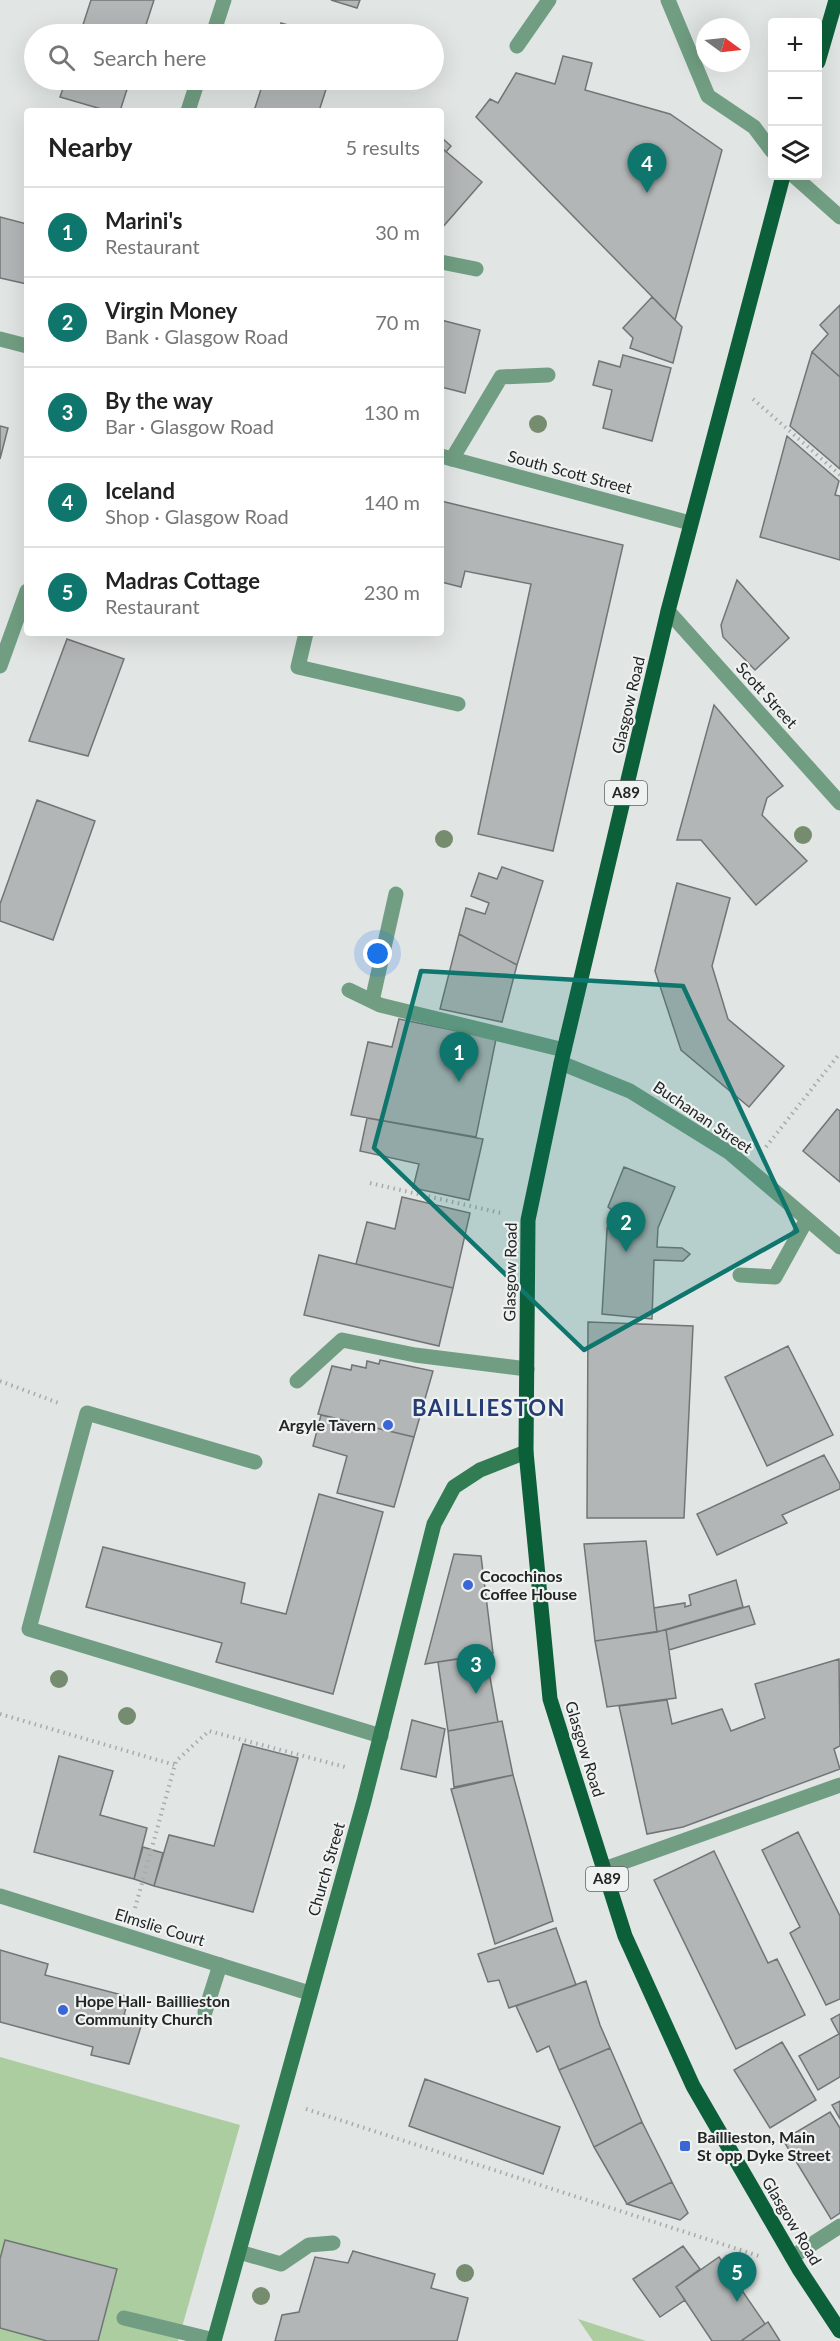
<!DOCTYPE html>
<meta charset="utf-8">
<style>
body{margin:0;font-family:Lato,sans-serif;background:#f2f2f2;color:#222}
.controls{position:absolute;right:18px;top:18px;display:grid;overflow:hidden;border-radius:6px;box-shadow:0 6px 24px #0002}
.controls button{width:54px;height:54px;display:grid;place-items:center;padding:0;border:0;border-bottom:2px solid #e0e0e0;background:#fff;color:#222;font:30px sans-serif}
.compass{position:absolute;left:696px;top:18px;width:54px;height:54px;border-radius:50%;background:#fff;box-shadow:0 6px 24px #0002;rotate:105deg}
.you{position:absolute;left:378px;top:954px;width:21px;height:21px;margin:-15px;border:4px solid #fff;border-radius:50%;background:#1a73e8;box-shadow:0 0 0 9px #1a73e833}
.badge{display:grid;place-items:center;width:39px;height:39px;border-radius:50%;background:#0f766e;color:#fff;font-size:20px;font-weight:700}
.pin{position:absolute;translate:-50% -50px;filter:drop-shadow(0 2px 3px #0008)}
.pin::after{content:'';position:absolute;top:32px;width:21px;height:18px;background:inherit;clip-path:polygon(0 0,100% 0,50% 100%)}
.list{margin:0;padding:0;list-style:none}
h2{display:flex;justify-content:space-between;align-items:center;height:78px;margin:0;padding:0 24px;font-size:26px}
h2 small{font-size:20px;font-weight:400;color:#767676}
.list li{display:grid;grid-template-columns:39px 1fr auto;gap:18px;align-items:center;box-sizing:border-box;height:90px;padding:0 24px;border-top:2px solid #e0e0e0}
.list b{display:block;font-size:22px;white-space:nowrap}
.list p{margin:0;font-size:20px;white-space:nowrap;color:#767676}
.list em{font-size:20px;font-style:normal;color:#767676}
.icon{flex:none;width:33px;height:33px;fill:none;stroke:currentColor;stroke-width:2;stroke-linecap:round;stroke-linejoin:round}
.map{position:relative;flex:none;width:840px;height:2341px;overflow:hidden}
.search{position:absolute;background:#fff;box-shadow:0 6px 24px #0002;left:24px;top:24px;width:420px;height:66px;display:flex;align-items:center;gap:15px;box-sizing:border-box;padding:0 21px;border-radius:33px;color:#767676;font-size:22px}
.panel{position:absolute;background:#fff;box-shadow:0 6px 24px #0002;left:24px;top:108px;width:420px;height:528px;border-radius:6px}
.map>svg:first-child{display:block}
.green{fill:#abcda0}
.building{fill:#b3b6b6;stroke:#727575;stroke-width:1.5}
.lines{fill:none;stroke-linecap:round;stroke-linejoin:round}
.path{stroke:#a8abaa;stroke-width:4;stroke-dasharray:1.5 4.5;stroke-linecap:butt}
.lane{stroke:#719e82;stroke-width:15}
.street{stroke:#719e82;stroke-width:15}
.secondary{stroke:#317c53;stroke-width:15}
.primary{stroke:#0b5f39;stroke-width:15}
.tree{fill:#758c6f}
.marked{fill:#0f766e;fill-opacity:0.2;stroke:#0f766e;stroke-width:4.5;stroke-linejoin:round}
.poi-dot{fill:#3c65d6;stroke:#eef2f1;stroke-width:2}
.labels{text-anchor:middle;stroke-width:4.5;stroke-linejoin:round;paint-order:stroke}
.shield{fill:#eef2f1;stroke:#616262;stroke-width:1.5}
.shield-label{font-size:15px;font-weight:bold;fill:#242525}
.street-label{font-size:16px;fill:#242525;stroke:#eef2f1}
.poi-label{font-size:16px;font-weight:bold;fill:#242525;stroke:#eef2f1;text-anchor:start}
.district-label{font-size:22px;font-weight:bold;letter-spacing:1.5px;fill:#253b73;stroke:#eef2f1}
</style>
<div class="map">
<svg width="840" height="2341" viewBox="0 0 840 2341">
<rect width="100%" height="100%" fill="#e1e5e4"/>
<path class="green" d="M0,2057L240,2125L178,2341H0Z
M578,2319L646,2341H593Z"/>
<path class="building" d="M91,0H154L143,34H80Z
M331,0H360L357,8Z
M281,23L318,34H278Z
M563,56L592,63L585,90L670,114L722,150L675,320L476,117L490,99L498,103L516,73L555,84Z
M66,80H130L120,111H108L60,97Z
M264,80H329L319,111H254Z
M441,137L451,146L446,152L443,149L441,151Z
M443,149L482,182L441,229V151Z
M0,217L27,224V284L0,278Z
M652,297L682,327L673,363L630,348L633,338L623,328Z
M840,305V377L812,352L828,334L820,325Z
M441,320L480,330L465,393L441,387Z
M812,352L840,377V469L790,426Z
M623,355L671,368L652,441L603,428L612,390L593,385L599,361L620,367Z
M0,426L8,428L0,459Z
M787,436L839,481L835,495L840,496V560L760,537Z
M441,501L623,545L553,851L478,834L531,584L465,571L461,587L441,582Z
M737,580L789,638L755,670L723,637L721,625Z
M67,639L124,659L88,756L29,741Z
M714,705L783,786L767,798L762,815L807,861L756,905L701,840H677Z
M37,800L95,821L53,940L0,921V904Z
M502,867L543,881L517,965L459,934L466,908L485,914L489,903L471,896L479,873L497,879Z
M677,883L730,898L712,966L728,1019L784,1066L749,1107L681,1050L655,971Z
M459,934L517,965L502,1022L440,1009Z
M399,1019L496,1039L476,1137L351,1115L368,1042L392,1047Z
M837,1109L840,1111V1182L803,1151Z
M367,1118L483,1139L469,1200L413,1188L419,1164L360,1151Z
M624,1167L675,1187L658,1228L657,1247L682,1248L690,1254L683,1261L654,1260L652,1319L602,1314L607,1229L612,1210L608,1207Z
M402,1197L470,1213L453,1288L356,1264L367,1222L395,1229Z
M319,1255L453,1288L439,1346L304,1315Z
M588,1322L693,1326L684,1518H587Z
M788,1346L833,1435L767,1466L725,1377Z
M380,1360L433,1371L414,1437L318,1414L332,1366L351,1370L352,1365L366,1368L367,1361L379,1364Z
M321,1415L414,1437L394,1507L337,1493L347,1456L313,1446Z
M824,1455L840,1484V1489L782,1515L787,1523L717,1555L697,1514Z
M319,1494L383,1512L333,1694L216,1662L222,1643L86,1607L103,1547L245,1583L241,1603L286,1614Z
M646,1541L657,1632L595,1641L584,1544Z
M454,1554L481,1556L493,1653L425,1664Z
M736,1580L743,1607L657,1632L654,1608L685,1603V1607L691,1605L689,1595Z
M749,1606L755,1624L669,1650L666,1630Z
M666,1630L676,1698L607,1707L595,1641Z
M486,1655L498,1722L448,1731L438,1662Z
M839,1659L840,1746L834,1749L840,1769L683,1827L647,1834L619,1706L667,1700L672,1724L722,1709L731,1731L765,1718L755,1684Z
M412,1720L445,1729L436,1777L401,1769Z
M502,1721L513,1775L454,1787L448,1731Z
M243,1744L298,1758L253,1912L154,1886L169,1835L214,1846Z
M59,1756L113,1771L100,1815L147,1828L134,1879L34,1852Z
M513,1775L553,1921L495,1944L451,1789Z
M798,1832L840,1916V1999L826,2005L790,1933L800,1927L762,1850Z
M143,1847L163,1853L154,1886L134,1879Z
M714,1851L768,1963L777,1959L805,2015L736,2049L654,1880Z
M556,1928L576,1985L509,2008L499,1980L488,1982L478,1954Z
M0,1950L48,1964L45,1975L126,1996L124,2003L127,2004L124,2015L143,2020L129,2064L91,2055L93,2047L0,2022Z
M586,1981L600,2025L610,2048L559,2070L549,2046L537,2052L516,2006Z
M840,2014V2077L818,2090L799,2056L839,2034L831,2019Z
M782,2042L816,2100L770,2128L734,2070Z
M610,2048L642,2122L594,2147L559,2070Z
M425,2079L560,2127L543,2174L409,2126Z
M840,2101V2119L832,2105Z
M830,2112L840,2128V2213L831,2219L783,2140Z
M642,2122L672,2182L627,2204L594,2147Z
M672,2182L688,2213L680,2220L627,2204Z
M5,2240L117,2269L98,2341H47L0,2328V2259Z
M683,2246L700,2269L676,2287L685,2300L660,2317L633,2279Z
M353,2251L435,2274L431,2288L468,2298L457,2341H275L282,2315L299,2312L315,2257L348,2263Z
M719,2257L765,2324L741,2341H712L676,2287Z
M768,2322L780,2341H741L765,2324Z"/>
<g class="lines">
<path class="path" d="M753,399L840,475
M766,1147L840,1053
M370,1183L501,1213
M0,1381L61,1404
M0,1714L175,1765
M135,1908L176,1761L209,1731L345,1767
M306,2109L759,2256"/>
<path class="lane" d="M517,46L549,0
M441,262L476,269
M452,459L501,377L548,375
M306,633L298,667L458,704
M349,990L380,1005L564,1050
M372,1001L396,894
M740,1275L775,1277L807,1219
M297,1381L342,1340L415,1355L527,1369
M604,1869L840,1785
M205,2012L220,1965
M239,2252L281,2264L309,2245L333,2243
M792,2257L840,2226
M124,2318L214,2340"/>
<path class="street" d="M668,0L708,96L754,127L772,151
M213,34L224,0
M188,111L198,80
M794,176L840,217
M0,339L27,346
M441,456L690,523
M668,611L840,803
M0,666L27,591
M561,1063L630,1091L730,1153L840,1247
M255,1462L87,1413L29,1629L381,1736
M0,1896L309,1993"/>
<path class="secondary" d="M214,2341L364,1801L434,1524L454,1487L480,1470L526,1452"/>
<path class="primary" d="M818,62L836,0
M783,176L668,611L561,1063L528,1220L526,1452L550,1699L625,1936L693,2086L799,2269L840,2331"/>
</g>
<g class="tree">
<circle cx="538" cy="424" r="9"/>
<circle cx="803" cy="835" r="9"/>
<circle cx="444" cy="839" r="9"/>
<circle cx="59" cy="1679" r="9"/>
<circle cx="127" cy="1716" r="9"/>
<circle cx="465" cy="2273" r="9"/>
<circle cx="261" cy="2296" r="9"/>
</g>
<path class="marked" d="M421,971L683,986L797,1231L584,1350L374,1148Z"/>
<g class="poi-dot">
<circle cx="388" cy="1425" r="6"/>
<circle cx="468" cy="1585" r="6"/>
<circle cx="63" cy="2010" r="6"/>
<rect x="679" y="2140" width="12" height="12" rx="3"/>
</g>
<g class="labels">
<g class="shield">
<rect x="605" y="781" width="42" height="24" rx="4.5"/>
<rect x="586" y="1867" width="42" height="24" rx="4.5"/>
</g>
<g class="shield-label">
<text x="626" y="798">A89</text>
<text x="607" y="1884">A89</text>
</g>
<g class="street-label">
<text transform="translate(570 472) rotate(15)" y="6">South Scott Street</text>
<text transform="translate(767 695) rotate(48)" y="6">Scott Street</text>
<text transform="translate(628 705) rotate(-77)" y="6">Glasgow Road</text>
<text transform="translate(703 1117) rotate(34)" y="6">Buchanan Street</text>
<text transform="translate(510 1272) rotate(-89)" y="6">Glasgow Road</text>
<text transform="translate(585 1749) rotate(73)" y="6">Glasgow Road</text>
<text transform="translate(326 1869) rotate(-74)" y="6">Church Street</text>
<text transform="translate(160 1927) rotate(17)" y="6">Elmslie Court</text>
<text transform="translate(792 2221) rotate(59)" y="6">Glasgow Road</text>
</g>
<g class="poi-label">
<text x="376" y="1431" text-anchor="end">Argyle Tavern</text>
<text x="480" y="1582">Cocochinos<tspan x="480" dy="18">Coffee House</tspan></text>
<text x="75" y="2007">Hope Hall- Baillieston<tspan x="75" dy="18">Community Church</tspan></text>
<text x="697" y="2143">Baillieston, Main<tspan x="697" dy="18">St opp Dyke Street</tspan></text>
</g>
<g class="district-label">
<text x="489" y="1416">BAILLIESTON</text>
</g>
</g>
</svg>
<div class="controls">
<button>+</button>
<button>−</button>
<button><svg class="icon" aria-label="layers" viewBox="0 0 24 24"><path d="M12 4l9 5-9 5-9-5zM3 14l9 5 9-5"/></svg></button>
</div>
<svg class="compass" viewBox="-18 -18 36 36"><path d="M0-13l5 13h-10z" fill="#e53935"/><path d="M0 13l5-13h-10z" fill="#767676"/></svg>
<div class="you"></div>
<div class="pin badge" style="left:459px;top:1082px">1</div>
<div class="pin badge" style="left:626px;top:1252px">2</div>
<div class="pin badge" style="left:476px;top:1694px">3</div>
<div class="pin badge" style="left:647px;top:193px">4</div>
<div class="pin badge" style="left:737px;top:2302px">5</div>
<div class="search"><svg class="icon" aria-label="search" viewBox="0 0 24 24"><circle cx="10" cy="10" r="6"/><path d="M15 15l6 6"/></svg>Search here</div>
<section class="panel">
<h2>Nearby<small>5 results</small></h2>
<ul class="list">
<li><span class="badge">1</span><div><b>Marini's</b><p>Restaurant</p></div><em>30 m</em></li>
<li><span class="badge">2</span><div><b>Virgin Money</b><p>Bank · Glasgow Road</p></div><em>70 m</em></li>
<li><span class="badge">3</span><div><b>By the way</b><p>Bar · Glasgow Road</p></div><em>130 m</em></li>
<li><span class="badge">4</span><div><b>Iceland</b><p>Shop · Glasgow Road</p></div><em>140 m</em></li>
<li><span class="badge">5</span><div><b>Madras Cottage</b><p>Restaurant</p></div><em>230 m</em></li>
</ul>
</section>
</div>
